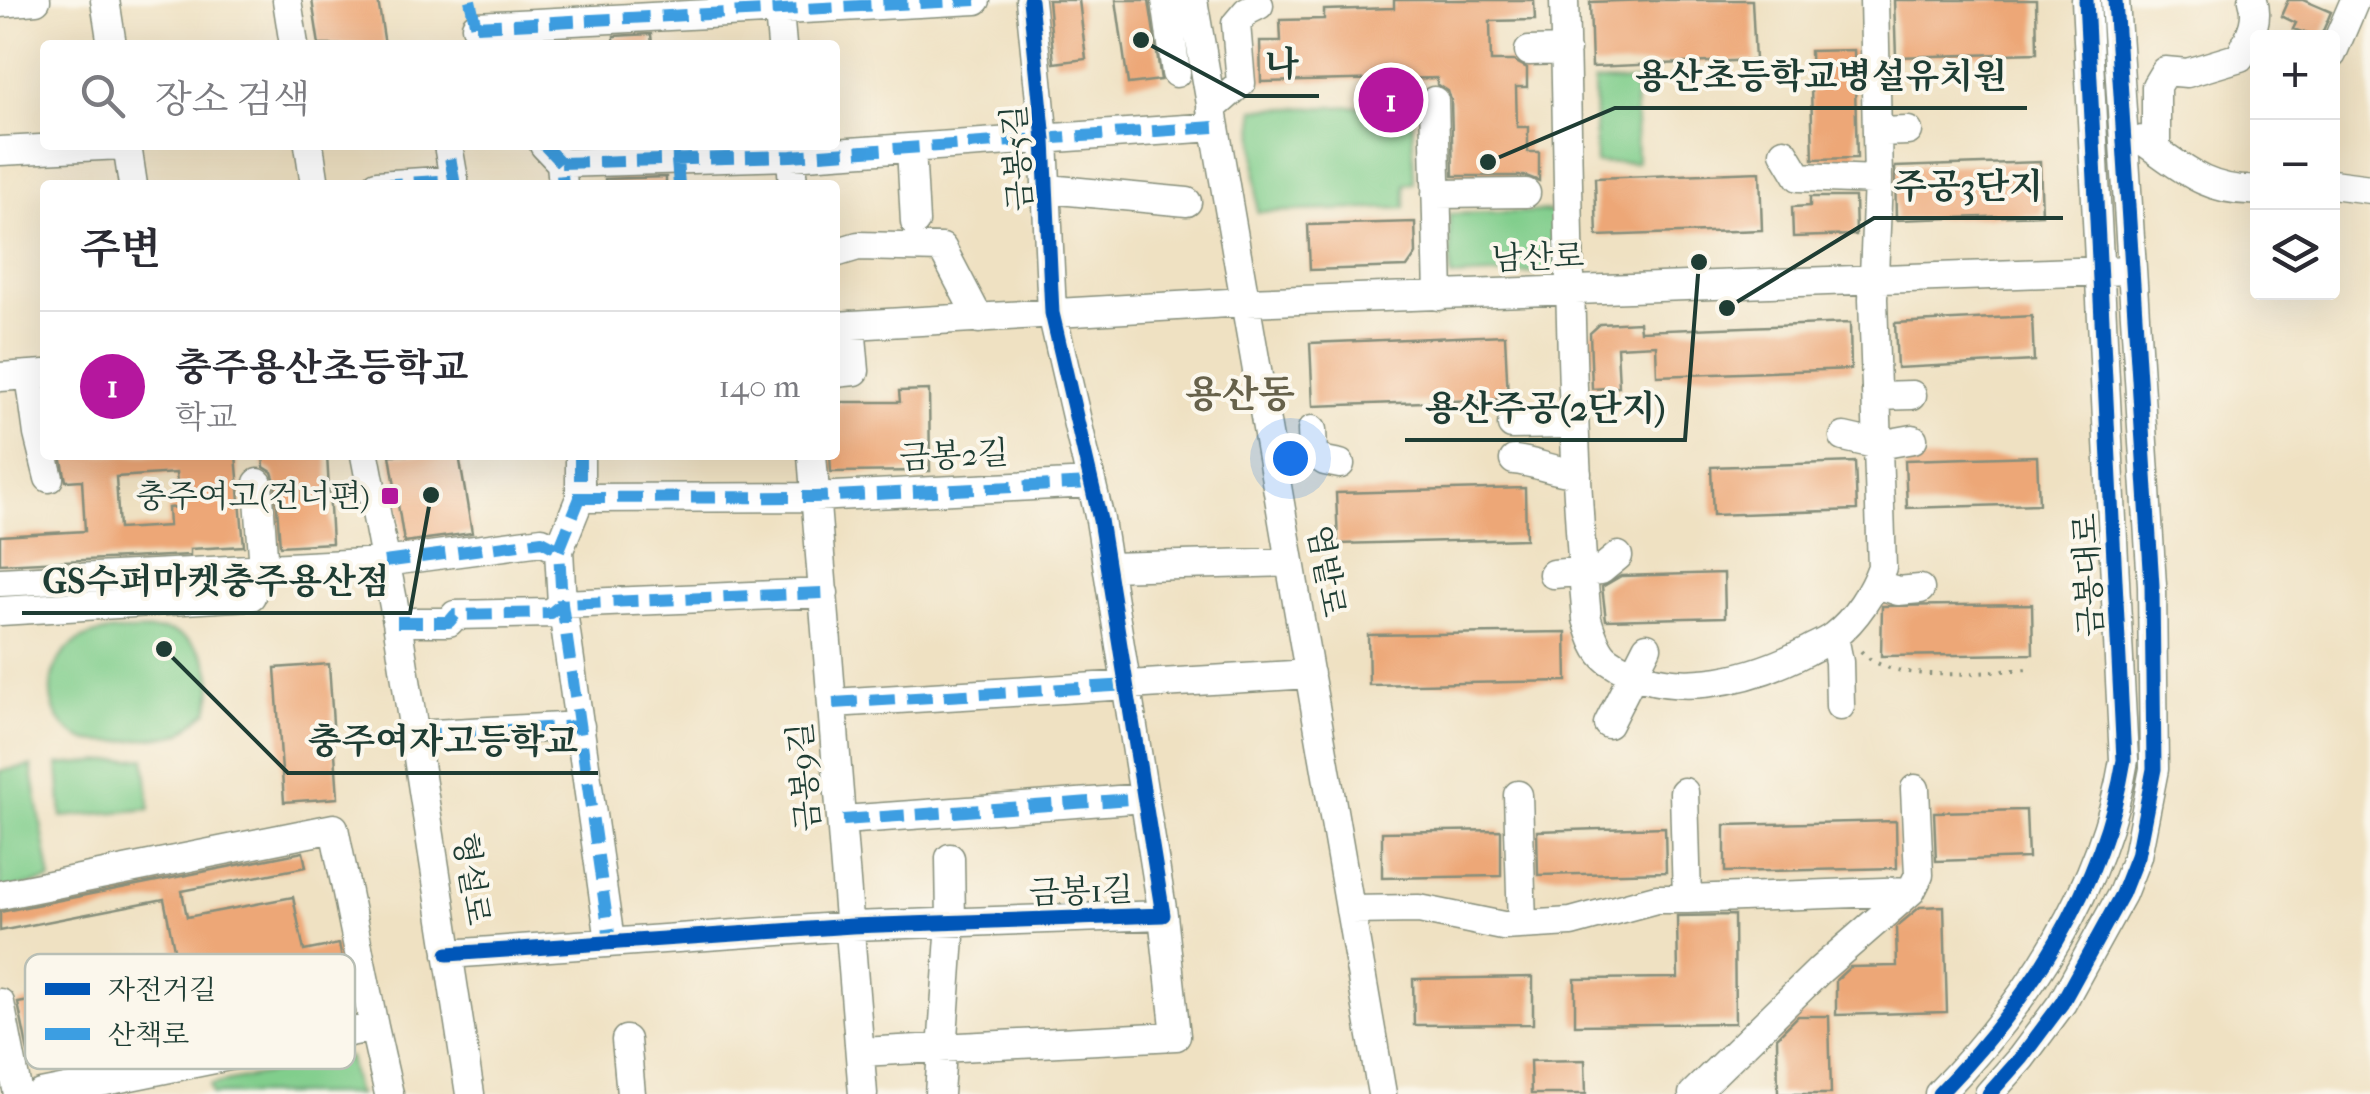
<!DOCTYPE html>
<html lang="ko">
<meta charset="utf-8">
<style>
body{margin:0;font-family:"IM FELL French Canon","Noto Serif KR",serif;background:#f7f7f7;color:#2b2b33}
.controls{position:absolute;right:30px;top:30px;display:grid;overflow:hidden;border-radius:10px;box-shadow:0 10px 40px #0002}
.controls button{width:90px;height:90px;display:grid;place-items:center;padding:0;border:0;border-bottom:2px solid #e1e1e2;background:#fff;color:#2b2b33;font:50px sans-serif}
.you{position:absolute;left:1290px;top:458px;width:35px;height:35px;margin:-25px;border:8px solid #fff;border-radius:50%;background:#1a73e8;box-shadow:0 0 0 15px #1a73e833}
.badge{display:grid;place-items:center;width:65px;height:65px;border-radius:50%;background:#b5179e;color:#fff;font-size:32px;font-weight:700}
.pin{position:absolute;translate:-50% -50%;border:5px solid #fff;box-shadow:0 2px 10px #0006}
.list{margin:0;padding:0;list-style:none}
h2{display:flex;justify-content:space-between;align-items:center;height:130px;margin:0;padding:0 40px;font-size:42px}
h2 small{font-size:32px;font-weight:400;color:#7c7c81}
.list li{display:grid;grid-template-columns:65px 1fr auto;gap:30px;align-items:center;box-sizing:border-box;height:150px;padding:0 40px;border-top:2px solid #e1e1e2}
.list b{display:block;font-size:38px;white-space:nowrap}
.list p{margin:0;font-size:32px;white-space:nowrap;color:#7c7c81}
.list em{font-size:32px;font-style:normal;color:#7c7c81}
.icon{flex:none;width:55px;height:55px;fill:none;stroke:currentColor;stroke-width:2;stroke-linecap:round;stroke-linejoin:round}
.map{position:relative;flex:none;width:2370px;height:1094px;overflow:hidden}
.search{position:absolute;background:#fff;box-shadow:0 10px 40px #0002;left:40px;top:40px;width:800px;height:110px;display:flex;align-items:center;gap:25px;box-sizing:border-box;padding:0 35px;border-radius:10px;color:#7c7c81;font-size:38px}
.panel{position:absolute;background:#fff;box-shadow:0 10px 40px #0002;left:40px;top:180px;width:800px;height:280px;border-radius:10px}
.map>svg:first-child{display:block}
.green{fill:#81ce8c;stroke:#508660;stroke-width:2.5}
.building{fill:#eda777;fill-rule:evenodd}
.lines{fill:none;stroke-linecap:round;stroke-linejoin:round}
.minor-casing{stroke:#878f7b;stroke-width:31}
.path{stroke:#878f7b;stroke-width:4;stroke-dasharray:2.5 8;stroke-linecap:butt}
.minor{stroke:#fff;stroke-width:28}
.quiet{stroke:#3c9ee2;stroke-width:12;stroke-dasharray:25 12;stroke-linecap:butt}
.cycleway-casing{stroke:#fbf7ec;stroke-width:21}
.cycleway{stroke:#0057b8;stroke-width:15}
.poi-dot{fill:#b5179e;stroke:#fbf7ec;stroke-width:4}
.labels{text-anchor:middle;stroke-width:8;stroke-linejoin:round;paint-order:stroke}
.street-label{font-size:32px;fill:#1f3d34;stroke:#fbf7ec}
.poi-label{font-size:32px;fill:#1f3d34;stroke:#fbf7ec;text-anchor:end}
.quarter-label{font-size:38px;font-weight:bold;fill:#67624b;stroke:#fbf7ec}
.key{fill:#fbf7ec;stroke:#b9bfb5;stroke-width:2.5}
.key-label{font-size:28px;fill:#1f3d34}
.leader{fill:none;stroke:#1f3d34;stroke-width:4}
.callout-dot{fill:#1f3d34;stroke:#fbf7ec;stroke-width:4}
.callout-label{font-size:35px;text-anchor:middle;font-weight:bold;fill:#1f3d34;stroke:#fbf7ec;stroke-width:8;stroke-linejoin:round;paint-order:stroke}
</style>
<div class="map">
<svg width="2370" height="1094" viewBox="0 0 2370 1094">
<rect width="100%" height="100%" fill="#fbf7ec"/>
<filter id="ink" filterUnits="userSpaceOnUse"><feTurbulence type="fractalNoise" baseFrequency=".01" numOctaves="2"/><feDisplacementMap in="SourceGraphic" scale="20" xChannelSelector="R" yChannelSelector="G"/><feConvolveMatrix kernelMatrix="1 2 1 2 8 2 1 2 1" color-interpolation-filters="sRGB"/></filter>
<filter id="wash" filterUnits="userSpaceOnUse"><feTurbulence type="fractalNoise" baseFrequency=".0048" numOctaves="4" result="noise"/><feDisplacementMap in="SourceGraphic" scale="40" xChannelSelector="R" yChannelSelector="G"/><feGaussianBlur stdDeviation="2.25" result="paint"/><feColorMatrix in="noise" values="0 0 0 0 0 0 0 0 0 0 0 0 0 0 0 0 0 1.4 0 .05"/><feComposite in="paint" operator="in"/></filter>
<g filter="url(#wash)">
<rect width="100%" height="100%" fill="#efe1c2"/>
<path class="green" d="M1635,81L1637,162L1596,163L1594,82Z
M1412,105L1414,183L1405,184V208L1257,212L1254,109Z
M1559,211L1560,266L1554,272L1451,277L1449,214Z
M165,630C205,640 219,673 208,711L182,733L172,736C151,737 105,746 86,740C38,724 40,655 87,637C109,628 142,632 165,630Z
M145,758L150,809L62,817L58,765Z
M31,766L51,880L0,891V771Z
M349,1057L356,1092L360,1094H212L210,1085Z"/>
<g id="blocks">
<path class="building" d="M312,0H378L385,45H319Z
M1048,0H1079L1086,59L1054,63Z
M1116,0H1149L1161,80L1128,84Z
M1394,0H1534L1535,20L1490,21L1491,61H1514L1527,68V87H1516L1517,127H1528V152H1539V181L1526,176H1453L1451,100L1448,91L1437,84V78L1261,82L1260,41H1281L1280,20L1324,19V10L1394,8Z
M1650,0H1752L1755,60L1592,67L1590,2Z
M1894,0H2036L2037,53L1896,57Z
M2288,0H2303L2331,12L2320,38L2293,29L2296,23L2281,16Z
M651,34L652,45H614V36Z
M1854,50L1857,158L1813,159L1810,51Z
M2040,162L2042,215L1896,220L1895,167Z
M1760,172L1762,230L1597,236L1595,178Z
M666,177V185H605V179Z
M1810,197H1855L1856,235L1793,237L1792,207L1810,206Z
M1415,222L1416,254L1407,267L1310,270L1308,225Z
M2032,316L2034,361L1897,368L1895,323Z
M1639,322L1640,331L1850,323L1851,369L1657,376L1656,345L1617,347L1619,387L1592,389L1590,333L1600,324Z
M1505,335L1508,399L1313,406L1310,343Z
M929,390L930,471L831,472L830,455H835V402H900L899,391Z
M61,455H236L244,546L190,549V555L0,564V536L85,531L82,480L66,481ZM176,473L179,507L168,508L169,526L119,529L116,477Z
M263,455H327L332,543L280,546L275,481L272,472L264,467Z
M390,455H459L472,533L404,542Z
M2037,456L2039,504L1907,508L1905,460Z
M1855,462L1857,510L1713,515L1711,467Z
M1525,488L1526,539L1338,544L1336,493Z
M1724,573L1725,617L1606,620L1602,587L1621,576Z
M2032,604L2033,654L1881,656L1882,606Z
M1566,632L1567,681L1369,685L1368,635Z
M329,664L338,798L284,802L275,668Z
M2026,810L2028,858L1936,861L1934,812Z
M1896,821L1897,868L1725,872V825Z
M1665,827L1666,872L1538,875L1537,831Z
M1501,830V876L1382,878V832Z
M303,852L306,867L182,891L187,917L293,897L304,951L339,944L353,1013L248,1035L243,1010L28,1052L18,1003L67,994L63,974L121,962L125,979L178,969L164,899L0,931V912Z
M1944,906L1947,1012L1836,1015V980L1850,967L1897,966L1896,927L1920,907Z
M1734,915L1735,1023L1575,1025V979L1678,978L1677,916Z
M1533,977V1024L1414,1025L1413,979Z
M1798,1016H1829L1831,1094H1778L1777,1037Z
M1585,1060L1586,1094H1531L1530,1061Z"/>
</g>
</g>
<g filter="url(#ink)">
<use href="#blocks" fill-opacity="0" stroke="#878f7b" stroke-width="2.5"/>
<g class="lines">
<g class="minor-casing">
<path id="minor" d="M105,0L112,45
M287,0L294,45
M778,0L782,45
M1166,0L1176,73
M1193,0L1382,1094
M1564,0C1570,207 1568,413 1587,619C1591,632 1596,651 1608,660C1667,702 1749,681 1807,651C1816,646 1827,642 1834,636C1856,619 1873,592 1882,567L1873,299L1878,180L1799,177L1784,152
M1874,0L1878,180
M0,3L36,0
M476,26L976,0
M1529,51L1566,50
M2332,54L2355,0
M1434,101L1439,296
M1211,109L1241,83L1236,24L1247,11L1259,5
M1877,132L1908,131
M2142,140C2181,167 2207,193 2258,190
M127,145L133,185
M309,145L315,185
M544,145L561,163L563,185
M790,145L793,185
M911,148L915,222
M2156,150V86L2165,71L2187,73L2240,57C2248,39 2260,21 2253,0
M0,151L122,145
M561,163L791,156L1215,127
M2332,184L2370,189
M377,185L454,180L448,145
M1048,189L1187,202
M1436,194L1526,193
M835,253L858,246L942,248L979,319
M835,326L1246,302L2130,270
M835,373L855,371L851,325
M30,375L38,434L49,478
M0,377L45,374
M1877,396L1912,395
M1512,425L1573,424
M1312,430L1313,453L1325,461L1340,464
M1844,437L1879,445L1913,439
M365,455L397,622L470,1094
M580,455V498L559,550L562,604L610,941
M812,455L863,1094
M1514,460C1536,462 1554,472 1577,473
M258,483L264,570
M580,498L815,497L1091,483
M1108,567L1290,562
M1553,574L1601,570L1618,556
M0,582L384,562L542,541L559,550
M1876,584L1898,591L1920,589
M0,611L251,596L250,570
M397,622H449L455,615L551,613L562,604L824,593
M1834,637L1839,662L1840,706
M833,703L1310,674
M1608,724L1647,647
M414,735L580,726
M1684,792L1687,899L1911,891
M1518,795L1522,925
M843,820L1145,798
M0,895L334,828L374,1027
M1350,910L1419,909L1503,926L1571,922L1656,899H1687
M448,954L852,926L1163,915L1100,520L1052,313L1044,140L1030,0
M0,1003L18,1094
M626,1040L631,1094
M860,1052L1176,1036L1163,915
M41,1094L374,1027L389,1094
M939,1094L951,922L950,858
M1693,1094L1820,970L1911,891L1919,875L1915,789
M1939,1094C2028,1002 2103,888 2124,760L2086,0
M1989,1094L2021,1058L2062,1003L2122,894L2137,856L2154,769L2152,585L2115,0"/>
</g>
<path class="path" d="M1861,651C1892,687 1985,671 2029,669"/>
<use href="#minor" class="minor"/>
<path class="quiet" d="M470,0L480,45
M476,26L976,0
M544,145L561,163L563,185
M677,160L679,185
M561,163L791,156L1215,127
M377,185L454,180L448,145
M580,455V498L559,550L562,604L610,941
M580,498L815,497L1091,483
M384,562L542,541L559,550
M397,622H449L455,615L551,613L562,604L824,593
M833,703L1127,685
M414,735L580,726
M843,820L1145,798"/>
<g class="cycleway-casing">
<path id="cycleway" d="M448,954L852,926L1163,915L1100,520L1052,313L1044,140L1030,0
M1939,1094C2028,1002 2103,888 2124,760L2086,0
M1989,1094L2021,1058L2062,1003L2122,894L2137,856L2154,769L2152,585L2115,0"/>
</g>
<use href="#cycleway" class="cycleway"/>
</g>
</g>
<rect class="poi-dot" x="380" y="486" width="20" height="20" rx="5"/>
<g class="labels">
<g class="street-label">
<text transform="translate(1017 158) rotate(-94)" y="11">금봉5길</text>
<text transform="translate(1538 257) rotate(-2)" y="11">남산로</text>
<text transform="translate(954 455) rotate(-3)" y="11">금봉2길</text>
<text transform="translate(1327 571) rotate(80)" y="11">염밭로</text>
<text transform="translate(2088 575) rotate(-93)" y="11">금봉대로</text>
<text transform="translate(804 777) rotate(-95)" y="11">금봉9길</text>
<text transform="translate(472 879) rotate(81)" y="11">형설로</text>
<text transform="translate(1081 891) rotate(-2)" y="11">금봉1길</text>
</g>
<g class="poi-label">
<text x="370" y="507">충주여고(건너편)</text>
</g>
<g class="quarter-label">
<text x="1240" y="407">용산동</text>
</g>
</g>
<rect x="25" y="954" width="330" height="115" rx="15" class="key"/>
<rect x="45" y="983" width="45" height="12" fill="#0057b8"/>
<rect x="45" y="1028" width="45" height="12" fill="#3c9ee2"/>
<g class="key-label">
<text x="108" y="999">자전거길</text>
<text x="108" y="1044">산책로</text>
</g>
<path class="leader" d="M1141 40L1245 96H1319M1488 162L1615 108H2027M1727 308L1874 218H2063M1699 262L1685 440H1405M431 495L410 613H22M164 649L288 773H598"/>
<g class="callout-dot">
<circle cx="1141" cy="40" r="10"/>
<circle cx="1488" cy="162" r="10"/>
<circle cx="1727" cy="308" r="10"/>
<circle cx="1699" cy="262" r="10"/>
<circle cx="431" cy="495" r="10"/>
<circle cx="164" cy="649" r="10"/>
</g>
<g class="callout-label">
<text x="1282" y="76">나</text>
<text x="1821" y="88">용산초등학교병설유치원</text>
<text x="1968" y="198">주공3단지</text>
<text x="1545" y="420">용산주공(2단지)</text>
<text x="216" y="593">GS수퍼마켓충주용산점</text>
<text x="443" y="753">충주여자고등학교</text>
</g>
</svg>
<div class="controls">
<button>+</button>
<button>−</button>
<button><svg class="icon" aria-label="layers" viewBox="0 0 24 24"><path d="M12 4l9 5-9 5-9-5zM3 14l9 5 9-5"/></svg></button>
</div>
<div class="you"></div>
<div class="pin badge" style="left:1391px;top:100px">1</div>
<div class="search"><svg class="icon" aria-label="search" viewBox="0 0 24 24"><circle cx="10" cy="10" r="6"/><path d="M15 15l6 6"/></svg>장소 검색</div>
<section class="panel">
<h2>주변<small></small></h2>
<ul class="list">
<li><span class="badge">1</span><div><b>충주용산초등학교</b><p>학교</p></div><em>140 m</em></li>
</ul>
</section>
</div>
